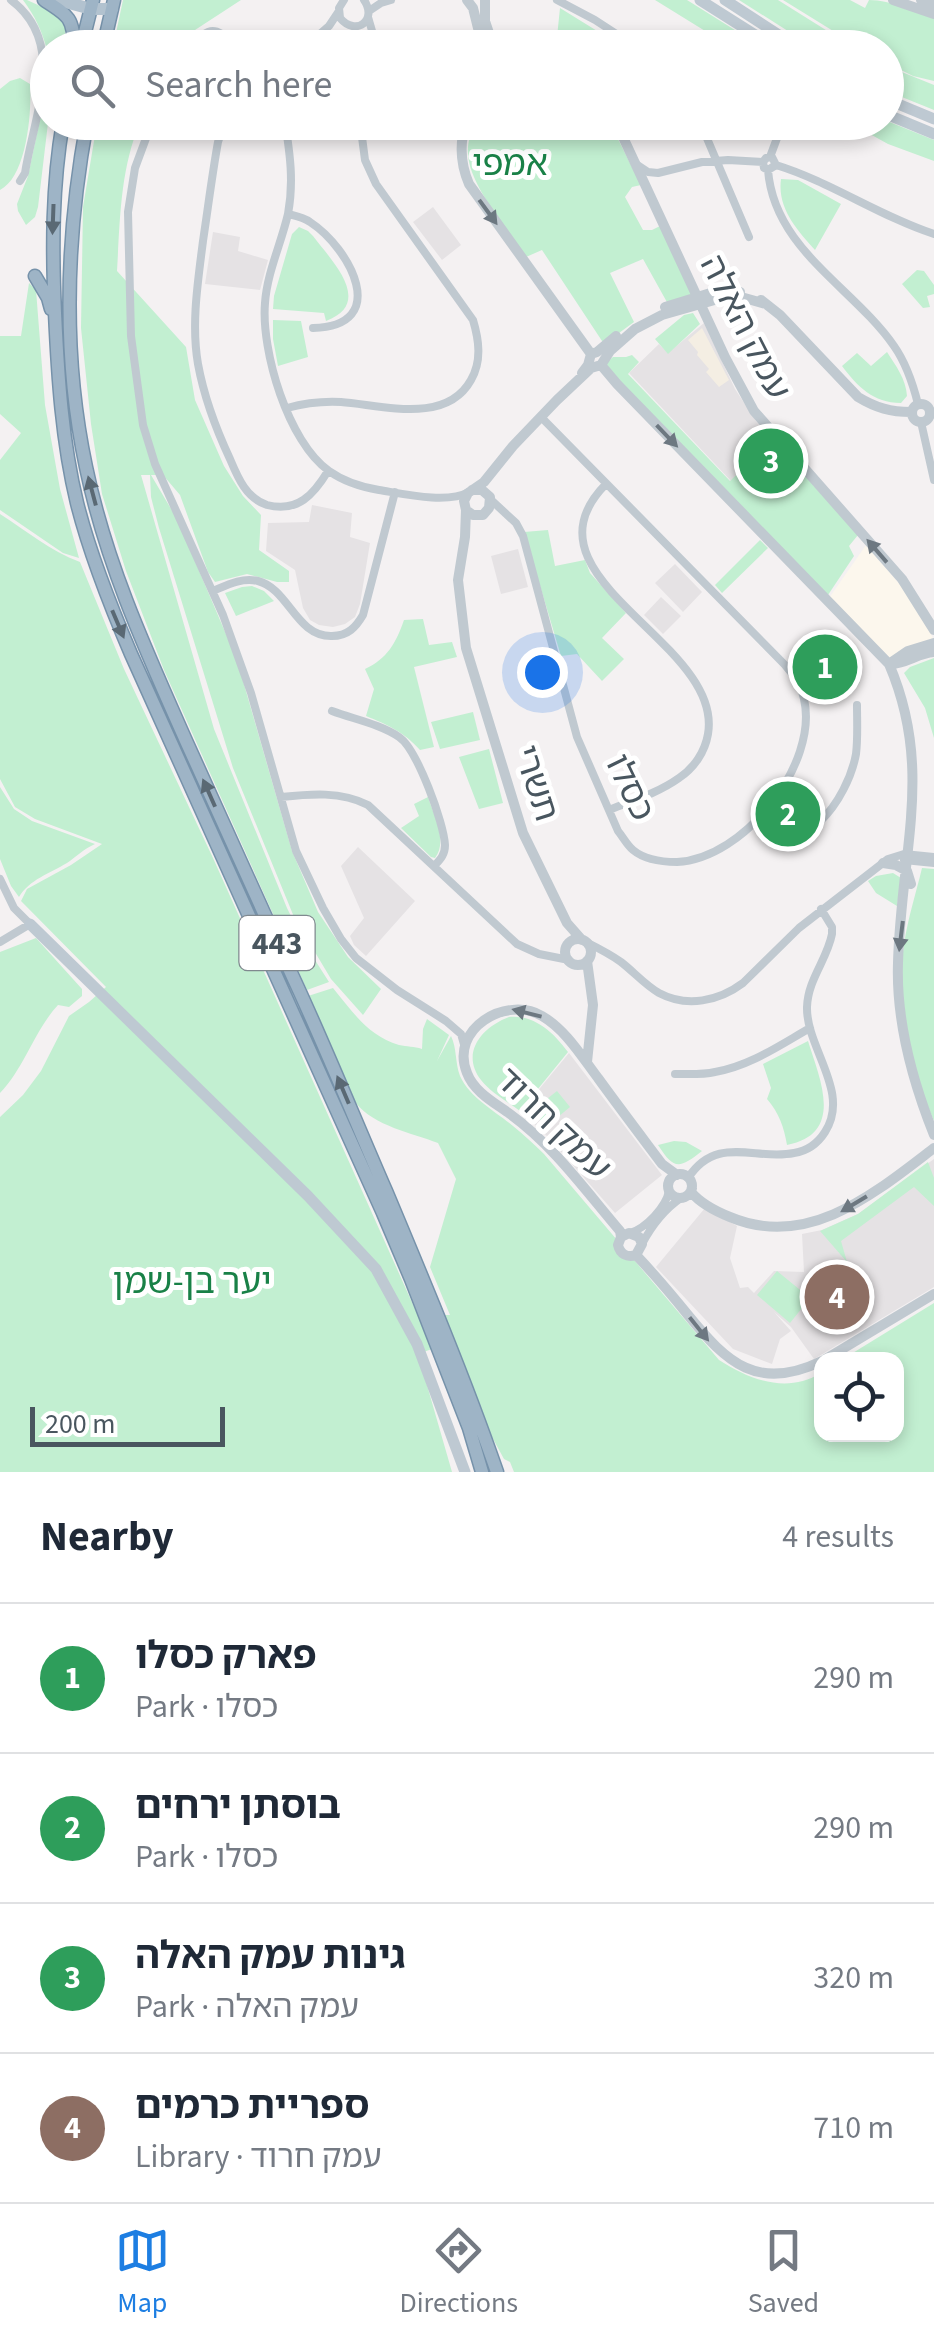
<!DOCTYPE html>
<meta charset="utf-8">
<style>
body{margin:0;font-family:"Source Sans 3","Noto Sans Hebrew",sans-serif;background:#f6f6f7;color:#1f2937}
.controls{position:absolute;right:30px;bottom:30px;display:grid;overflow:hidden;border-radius:20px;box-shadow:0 5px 15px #0003}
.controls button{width:90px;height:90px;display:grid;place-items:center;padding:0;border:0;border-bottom:2px solid #e0e1e3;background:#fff;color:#1f2937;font:50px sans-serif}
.scale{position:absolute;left:30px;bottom:25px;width:195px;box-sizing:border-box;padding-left:10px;border:5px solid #49565f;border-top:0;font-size:28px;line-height:35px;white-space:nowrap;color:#49565f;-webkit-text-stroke:8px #fff;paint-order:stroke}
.you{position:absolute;left:542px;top:672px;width:35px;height:35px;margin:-25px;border:8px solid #fff;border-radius:50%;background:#1a73e8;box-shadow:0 0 0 15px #1a73e833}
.badge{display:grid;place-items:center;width:65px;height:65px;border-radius:50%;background:#1d7ee2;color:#fff;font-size:32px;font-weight:700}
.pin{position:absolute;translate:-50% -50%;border:5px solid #fff;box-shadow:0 2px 10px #0006}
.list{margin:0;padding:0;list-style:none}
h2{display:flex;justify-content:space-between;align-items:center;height:130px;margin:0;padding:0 40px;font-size:42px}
h2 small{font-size:32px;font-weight:400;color:#747a83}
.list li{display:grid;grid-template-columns:65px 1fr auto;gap:30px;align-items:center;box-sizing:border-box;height:150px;padding:0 40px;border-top:2px solid #e0e1e3}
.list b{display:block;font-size:38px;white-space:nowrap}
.list p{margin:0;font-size:32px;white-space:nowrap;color:#747a83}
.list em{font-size:32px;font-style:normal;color:#747a83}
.icon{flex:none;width:55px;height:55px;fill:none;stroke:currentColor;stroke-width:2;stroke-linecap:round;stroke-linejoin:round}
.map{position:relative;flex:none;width:934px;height:1472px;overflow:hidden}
.search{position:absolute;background:#fff;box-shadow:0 5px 15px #0003;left:30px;right:30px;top:30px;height:110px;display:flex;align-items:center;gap:25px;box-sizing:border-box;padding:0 35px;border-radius:55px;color:#747a83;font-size:38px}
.sheet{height:730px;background:#fff}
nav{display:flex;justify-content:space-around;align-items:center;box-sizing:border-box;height:140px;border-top:2px solid #e0e1e3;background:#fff;font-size:28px;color:#747a83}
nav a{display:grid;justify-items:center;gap:5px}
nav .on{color:#1d7ee2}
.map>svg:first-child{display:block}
.commercial{fill:#fcf7ed}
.education{fill:#e5e2e4}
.green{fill:#c2efd1}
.sand{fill:#f4eee3}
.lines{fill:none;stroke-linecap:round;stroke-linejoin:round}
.trunk-casing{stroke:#7692aa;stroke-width:15}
.minor{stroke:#c0c9d0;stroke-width:8}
.tertiary{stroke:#c0c9d0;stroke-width:10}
.secondary{stroke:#bec9d2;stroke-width:11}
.primary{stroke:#b2c2cf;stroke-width:12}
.trunk{stroke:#9eb4c6;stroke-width:12}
.oneway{fill:#6d7881}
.oneway2{fill:#5a6974}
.labels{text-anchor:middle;stroke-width:10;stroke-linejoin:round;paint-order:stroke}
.shield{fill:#fff;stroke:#80898f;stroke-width:2.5}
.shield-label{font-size:32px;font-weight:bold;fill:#49565f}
.park-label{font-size:35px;fill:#198147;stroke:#fff}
.street-label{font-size:35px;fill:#49565f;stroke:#fff}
</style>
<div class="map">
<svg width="934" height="1472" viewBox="0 0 934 1472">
<rect width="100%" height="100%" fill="#f4f1f2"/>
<path class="commercial" d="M866,545L914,601L934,640L890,658L829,598Z"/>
<path class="education" d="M433,207L461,245L442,260L413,222Z
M213,232L240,237L238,251L268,260L260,290L205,284Z
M704,323L735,389L756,421L772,440L731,481L629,373L659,344L668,353Z
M312,505L352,513L350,537L370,543L360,604L355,617L345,624L333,627L319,625L310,620L303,608L295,570L266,551L268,523L309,522Z
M518,549L528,587L501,594L491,556Z
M675,564L702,592L683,612L655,583Z
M661,597L681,616L663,634L644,615Z
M358,847L415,901L366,956L354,945L350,936L364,918L341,866Z
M569,1053L662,1175L615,1213L548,1137L521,1111Z
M934,1159V1287L814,1359L791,1327L774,1312L791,1331L780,1339L772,1364L733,1349L656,1267L705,1208L737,1226L730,1258L740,1288L748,1287L754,1293L774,1271L804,1272L802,1234L822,1230L858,1214Z"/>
<path class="green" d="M23,0H27L62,16L66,27L63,47L48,48L47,50C42,31 35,16 23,0Z
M123,0H241L195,30L184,47H113Z
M655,0H687L762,47H731Z
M739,0H778L853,47H813Z
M783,0H850L865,8L869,0C893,0 911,12 934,18V81L913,76L887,63L886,48L859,47Z
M560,8L623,47H589L557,37Z
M887,66L934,85V110L887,91Z
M20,78L30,84C32,111 27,177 0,190V89L10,81Z
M47,86L48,123L38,207L35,217L26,225L18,211L17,204L28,176Z
M887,121L934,140V161L888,144L850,123Z
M97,123H140C120,169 120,222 117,271L186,347L195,400L224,466L243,496L261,515L259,550L289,571V582H277L247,574L215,582L208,572L180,495L163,475H151L177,519L237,660L292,851L318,912L348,957L381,989L363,1015L331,979L294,917L233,768L159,528L151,497L150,475H141L214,729L287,908L306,946L329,982L307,990L164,670L126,571L102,494L91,424L81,328L83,207Z
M475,123H610L641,185L632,187L625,197L643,230H652L660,226L694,297L668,304L643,259L610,273L634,322L604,344L542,250L526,257C509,231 469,185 468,154C467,143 471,133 475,123Z
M781,179L798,180L841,204L815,250C797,230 777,208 781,179Z
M299,227L308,231L313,236C331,260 375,303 326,321L324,313L273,309L274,296L292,234Z
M917,270L924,271L934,285V294L927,296L930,307L923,308L902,284Z
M29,283L36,290L45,405L60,489L79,558L63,553L0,510V460L21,433L0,414V336H21Z
M693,313L700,324L668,354L655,339L684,315Z
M273,320L301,321L308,357L278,366L273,339Z
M887,352C896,366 906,379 907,396L901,403C873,403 857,386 842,366L857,353L871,366Z
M632,355L639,362L628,374L730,481L773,440L858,535L849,546L854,556L828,595L612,373L606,363L613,357H626Z
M0,514C27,531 50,551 80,562L124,669L213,858L423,1327L432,1349L418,1354L452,1472H0V1117L23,1095L41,1071L69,1016L89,1002L106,987L21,901L27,889L71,865L102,844L35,819L15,807L0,779Z
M548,530L555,566L585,560L590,573L626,613L602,638L624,659L602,681L577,654L561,656L524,532Z
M760,540L768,548L722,593L715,585Z
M252,586L264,591L274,601L236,616L225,593L242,587Z
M423,619L429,645L452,642L457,657L414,667L434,747L420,750C404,732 388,725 366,716L374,689L365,669C387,659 396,643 404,620Z
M825,650L860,683L812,690L801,672Z
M934,658V738L925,708L904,673L910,667Z
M473,712L480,740L440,749L431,722Z
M489,749L503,803L479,809L459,757Z
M0,787L14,809L32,821L95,844C84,849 77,856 67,863C50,873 29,880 19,897L11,886L0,859Z
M781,795L816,820C799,833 779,843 765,820Z
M428,797C434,816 448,841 435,858L431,857L401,828L419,816L414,804Z
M922,868L934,869V1121C911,1069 896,1001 904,944C908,918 916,893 922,868Z
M893,873L901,878L897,906L876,893L868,881L876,876Z
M36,938L82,989V996L69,1007L58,1005C34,1031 25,1067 0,1093V952Z
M333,988C352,1011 368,1036 399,1045C407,1047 414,1046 422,1049L423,1029L427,1019L449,1035L437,1061L451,1036C457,1048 455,1063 460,1076C470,1098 495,1111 513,1126C524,1135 534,1144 544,1154L719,1360C750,1380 787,1394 821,1373L822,1434H896V1360L843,1359L934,1303V1472H514L510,1462L504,1459L486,1426L477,1399L441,1315H450L430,1267L456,1179L438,1143C412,1133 374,1126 356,1103L308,996Z
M509,1017C535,1015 553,1032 568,1052L520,1111C507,1101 491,1093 481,1080C460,1053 482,1027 509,1017Z
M808,1041C819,1077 846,1134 787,1145C784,1127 779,1113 767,1099L771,1088L763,1064Z
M557,1091L570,1107L546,1127L533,1110Z
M674,1141L686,1142L702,1151C679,1169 674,1170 658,1145Z
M928,1162L934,1178V1206L914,1187L841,1241L847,1262L820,1231L858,1214Z
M777,1271L810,1298L790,1323L757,1295Z"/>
<path class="sand" d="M702,328L729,380L719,387L706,372L709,369L697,355L698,352L688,340Z"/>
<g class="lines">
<g class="trunk-casing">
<path id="trunk" d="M44,0C68,15 74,18 74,48
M81,48L93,0
M103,48L114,0
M63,122C52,186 52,249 55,313C58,377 62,441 77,503C90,555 110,605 131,654L383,1213L411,1279L469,1428L482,1472
M87,122C66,236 62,354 86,467C106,564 147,653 187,743C222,821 257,899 293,977C326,1048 355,1120 386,1191C425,1284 464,1377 497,1472
M35,276L48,298L51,309"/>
</g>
<path class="minor" d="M11,0C68,43 34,115 25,173L20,181
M344,0L339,8L340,18C356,37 378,20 364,0
M557,0L595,20L638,48
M369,11L381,3L391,0
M368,17L377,48
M193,48C208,21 221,30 239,48
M304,48L329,26L339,11
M152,122L135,168L128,212L131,336L143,425L155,464L223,615L251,693L296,851L323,908L341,939L356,958L397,990L446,1021L461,1034L465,1048
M227,122L222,130L218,142C212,175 208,208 203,241C198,281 191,324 198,364C204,397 216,429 230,459C238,478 246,498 267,505C298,513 314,494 328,471
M285,122C290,154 294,182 288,214C281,244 267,273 265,303C261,351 288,442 329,471C343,481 361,487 379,490C404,494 447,504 469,492
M700,122L749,237
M770,157L783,122
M636,164L648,172L658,173L702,162L728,160L763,162
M776,165L768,170L764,168L763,162L766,158L772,157L776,165C831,182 879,216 934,234
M768,170C774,249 853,287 894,346C906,363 913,384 918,404
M288,214C296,216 303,217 310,222C350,248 392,326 313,328
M287,408C305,403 322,401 341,402C382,405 446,425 471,380C482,361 479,340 473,320L376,184L365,160L360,122
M921,422L934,480
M606,484C513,578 724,641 708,734C705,752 694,768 679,778C658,793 632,801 609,810
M490,499L516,523L523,536L577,737L618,831C623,837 627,845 633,850C645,860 662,862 677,862C744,859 819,764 804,699C802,686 794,675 785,665L541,417
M213,591C227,585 242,577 258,581C289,589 296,637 332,636C348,636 356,627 363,615L395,492
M332,711C353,719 380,724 399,737C417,749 444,823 445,845C445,854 441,859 435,865
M281,797C310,794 341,791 368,805L517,944L539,954L569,960
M754,823C802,867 848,798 856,754C858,738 857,721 857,705
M904,860L934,863
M0,879L14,908L30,924L0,942
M586,942C598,948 610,954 621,962C634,972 645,985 659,993C687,1008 719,1001 743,983L799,928L888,859L904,854L934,857
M675,1074C688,1074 702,1075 715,1072C750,1066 780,1045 810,1028
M688,1178C717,1134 755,1161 794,1153C807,1151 818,1143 825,1132C851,1092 806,1048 807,1007C808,979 827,960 832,934V927L821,909
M630,1233C646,1228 666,1207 669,1191
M642,1244C651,1227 665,1209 681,1198"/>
<path class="tertiary" d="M467,0L473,8L483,48
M485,0V21L494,48
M893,0L934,14
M921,0L934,4
M466,122C459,144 460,163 469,184L591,354
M616,122L725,357L754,411L902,579L934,630
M761,300L780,315L858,397C876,408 891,412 911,412
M665,307L717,291L740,292
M601,365L617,384L889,664C934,769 901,850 898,963C896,1022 912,1080 934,1135
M582,373L588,365L591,354L597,352L616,336
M912 413a9 9 0 1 1 18 0a9 9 0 1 1-18 0Z
M472,490H482L490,497L489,508L483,515H473L466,510L464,501L468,493L484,482L513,446L557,400L591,368L601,365L610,351L635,329L662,315L718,299L741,297L766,304
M466,510L465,537L458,580L466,648L523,833L567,923L582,940
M889,664L908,651L934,643
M890,664C906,664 918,653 934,652
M883,863L896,865L907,871L911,884
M565 952a13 13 0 1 1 26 0a13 13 0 1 1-26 0Z
M587,1062L593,1005L587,961
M668 1186a12 12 0 1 1 24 0a12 12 0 1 1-24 0Z
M692,1188L691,1192C701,1204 715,1211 730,1217C808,1250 875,1193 934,1148
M621,1237L620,1231C585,1190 554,1146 510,1114C495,1103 474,1092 467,1073C449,1029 506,995 542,1016C566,1030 582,1057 598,1078C619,1107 641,1136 662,1164L677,1175
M621,1237L629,1233L639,1237L642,1244L636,1255
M621,1237L618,1245C620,1254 627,1258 636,1255
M636,1255C654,1274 671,1294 688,1315C727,1363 758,1392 822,1361
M824,1360L934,1294"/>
<path class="secondary" d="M700,0L776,48
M725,0L799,48
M886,99L934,119
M886,114L934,134
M30,924L308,1196L376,1269L417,1344L465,1472"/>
<path class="primary" d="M58,0L91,9H112"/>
<use href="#trunk" class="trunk"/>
</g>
<defs><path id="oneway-solid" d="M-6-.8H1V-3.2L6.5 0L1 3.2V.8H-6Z" transform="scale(2.5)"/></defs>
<g class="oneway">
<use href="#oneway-solid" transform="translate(488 212) rotate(54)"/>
<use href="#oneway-solid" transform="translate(667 436) rotate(46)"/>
<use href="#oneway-solid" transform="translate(877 551) rotate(-131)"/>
<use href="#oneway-solid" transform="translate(901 936) rotate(97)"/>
<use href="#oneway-solid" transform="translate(527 1013) rotate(-166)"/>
<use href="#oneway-solid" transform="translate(854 1204) rotate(149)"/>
<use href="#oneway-solid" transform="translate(699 1329) rotate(51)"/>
</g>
<g class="oneway2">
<use href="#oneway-solid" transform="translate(53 219) rotate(92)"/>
<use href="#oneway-solid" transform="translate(92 491) rotate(-105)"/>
<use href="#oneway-solid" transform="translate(118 624) rotate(67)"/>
<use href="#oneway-solid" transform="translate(209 793) rotate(-114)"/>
<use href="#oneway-solid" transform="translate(343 1090) rotate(-113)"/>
</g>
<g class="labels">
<rect class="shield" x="239.5" y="916" width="75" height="54" rx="8"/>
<g class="shield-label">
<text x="277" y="954">443</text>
</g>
<g class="park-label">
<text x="510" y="175">אמפי</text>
<text x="192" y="1293">יער בן-שמן</text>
</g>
<g class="street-label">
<text transform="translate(746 327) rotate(63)" y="12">עמק האלה</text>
<text transform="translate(537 783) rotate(72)" y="12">תשרי</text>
<text transform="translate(631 787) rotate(64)" y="12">כסלו</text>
<text transform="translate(554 1123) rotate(44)" y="12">עמק חרוד</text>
</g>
</g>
</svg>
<div class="controls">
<button><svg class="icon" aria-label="locate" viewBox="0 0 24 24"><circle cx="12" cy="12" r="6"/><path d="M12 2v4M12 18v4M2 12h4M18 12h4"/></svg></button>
</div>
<div class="scale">200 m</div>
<div class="you"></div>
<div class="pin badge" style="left:825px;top:667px;background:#2e9e5b">1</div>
<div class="pin badge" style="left:788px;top:814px;background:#2e9e5b">2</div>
<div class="pin badge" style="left:771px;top:461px;background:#2e9e5b">3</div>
<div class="pin badge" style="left:837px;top:1297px;background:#8d6e63">4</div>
<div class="search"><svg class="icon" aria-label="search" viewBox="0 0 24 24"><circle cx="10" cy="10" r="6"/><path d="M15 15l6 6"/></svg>Search here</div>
</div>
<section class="sheet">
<h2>Nearby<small>4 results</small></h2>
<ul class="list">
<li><span class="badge" style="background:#2e9e5b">1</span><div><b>פארק כסלו</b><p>Park · כסלו</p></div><em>290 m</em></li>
<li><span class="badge" style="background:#2e9e5b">2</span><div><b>בוסתן ירחים</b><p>Park · כסלו</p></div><em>290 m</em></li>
<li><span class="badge" style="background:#2e9e5b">3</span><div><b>גינות עמק האלה</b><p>Park · עמק האלה</p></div><em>320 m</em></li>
<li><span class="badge" style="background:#8d6e63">4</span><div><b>ספריית כרמים</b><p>Library · עמק חרוד</p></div><em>710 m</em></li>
</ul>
</section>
<nav>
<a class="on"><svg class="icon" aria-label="map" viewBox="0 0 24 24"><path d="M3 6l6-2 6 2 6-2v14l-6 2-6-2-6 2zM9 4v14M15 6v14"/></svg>Map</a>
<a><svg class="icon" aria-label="directions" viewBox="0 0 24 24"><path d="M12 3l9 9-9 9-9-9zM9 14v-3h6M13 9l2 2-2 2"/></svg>Directions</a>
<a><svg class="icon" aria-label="saved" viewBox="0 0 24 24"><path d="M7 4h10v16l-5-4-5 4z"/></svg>Saved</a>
</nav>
